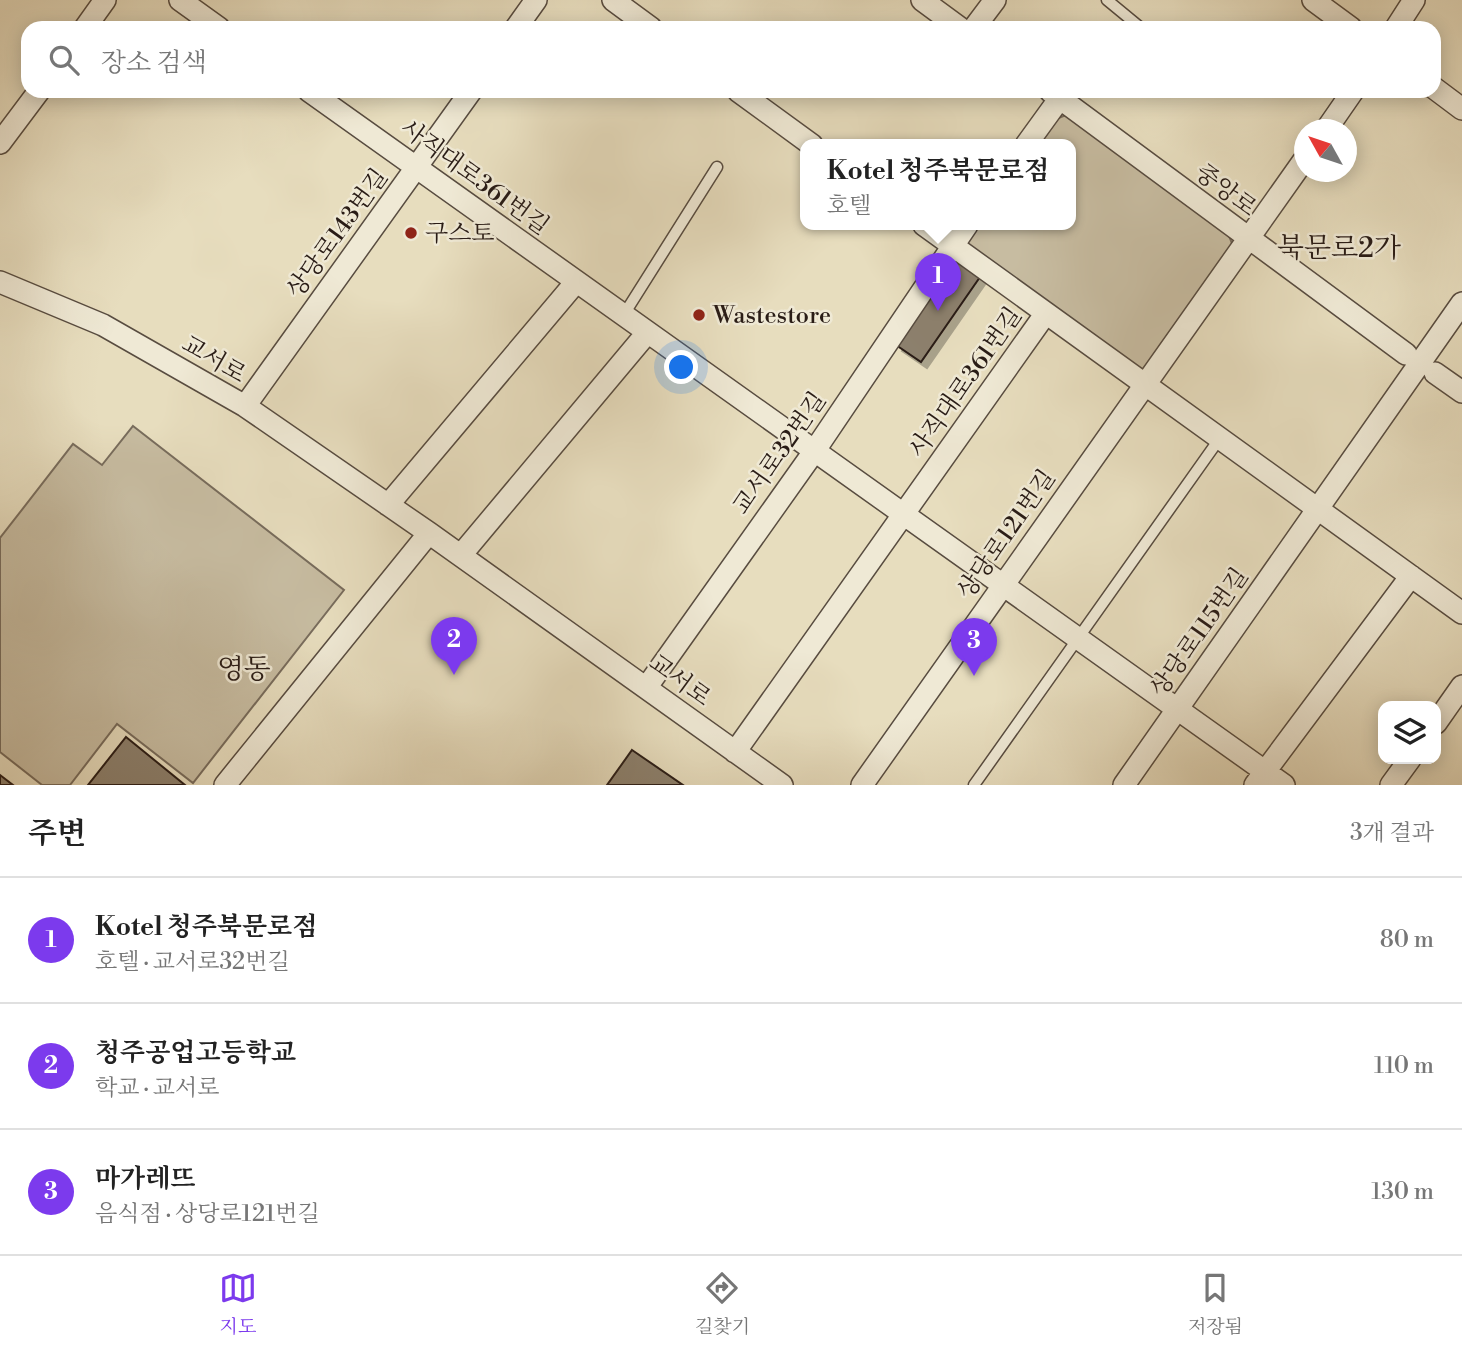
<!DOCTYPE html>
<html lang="ko">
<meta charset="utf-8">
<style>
body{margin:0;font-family:"Libre Bodoni","Noto Serif KR",serif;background:#f6f6f6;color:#222}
.controls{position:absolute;right:21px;bottom:21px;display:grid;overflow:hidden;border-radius:14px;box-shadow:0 4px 18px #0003}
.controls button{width:63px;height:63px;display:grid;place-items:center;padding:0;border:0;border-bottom:2px solid #e0e0e0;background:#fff;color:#222;font:35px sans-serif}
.compass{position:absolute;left:1294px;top:119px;width:63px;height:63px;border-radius:50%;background:#fff;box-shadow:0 4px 18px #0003;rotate:310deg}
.you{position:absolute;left:682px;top:368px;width:24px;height:24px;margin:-18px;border:5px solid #fff;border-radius:50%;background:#1a73e8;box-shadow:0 0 0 10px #1a73e833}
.badge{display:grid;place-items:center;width:46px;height:46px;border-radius:50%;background:#7c3aed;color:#fff;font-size:23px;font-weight:700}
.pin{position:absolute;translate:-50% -58px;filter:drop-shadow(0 2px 4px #0008)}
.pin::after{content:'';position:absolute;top:37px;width:24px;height:21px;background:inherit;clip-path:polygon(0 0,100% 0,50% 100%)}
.popup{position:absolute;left:800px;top:139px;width:276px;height:91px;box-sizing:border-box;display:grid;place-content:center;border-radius:14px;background:#fff;filter:drop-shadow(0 2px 5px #0005);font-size:23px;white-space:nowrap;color:#767676}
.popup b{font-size:26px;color:#222}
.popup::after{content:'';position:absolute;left:50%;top:100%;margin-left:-14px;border:14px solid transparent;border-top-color:#fff}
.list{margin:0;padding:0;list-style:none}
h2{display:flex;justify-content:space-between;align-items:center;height:91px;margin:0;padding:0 28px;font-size:30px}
h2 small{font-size:23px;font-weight:400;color:#767676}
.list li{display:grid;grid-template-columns:46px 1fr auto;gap:21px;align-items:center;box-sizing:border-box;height:126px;padding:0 28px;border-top:2px solid #e0e0e0}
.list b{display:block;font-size:26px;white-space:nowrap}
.list p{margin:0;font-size:23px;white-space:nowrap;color:#767676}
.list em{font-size:23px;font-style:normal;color:#767676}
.icon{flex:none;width:38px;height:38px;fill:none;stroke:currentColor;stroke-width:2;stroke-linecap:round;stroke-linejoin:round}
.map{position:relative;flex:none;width:1462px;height:785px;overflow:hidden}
.search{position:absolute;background:#fff;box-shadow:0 4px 18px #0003;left:21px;right:21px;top:21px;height:77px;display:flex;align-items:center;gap:18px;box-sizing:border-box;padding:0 24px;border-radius:21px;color:#767676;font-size:26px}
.sheet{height:469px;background:#fff}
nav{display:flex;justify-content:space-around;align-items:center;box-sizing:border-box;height:98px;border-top:2px solid #e0e0e0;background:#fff;font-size:19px;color:#767676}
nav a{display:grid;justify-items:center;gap:4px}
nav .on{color:#7c3aed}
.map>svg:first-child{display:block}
.green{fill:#c7bca1;stroke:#786c5c;stroke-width:2}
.building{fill:#8c806d;stroke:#291c16;stroke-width:2;filter:url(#shadow)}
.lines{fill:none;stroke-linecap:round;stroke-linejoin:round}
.lane-casing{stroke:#584c40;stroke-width:13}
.street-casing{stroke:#584c40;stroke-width:24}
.lane{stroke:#efe9d5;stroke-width:10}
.street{stroke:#efe9d5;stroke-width:21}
.poi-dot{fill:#8f2418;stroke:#efe9d5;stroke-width:2.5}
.labels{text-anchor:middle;stroke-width:5;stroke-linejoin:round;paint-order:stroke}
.street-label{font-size:24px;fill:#291c16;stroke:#efe9d5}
.poi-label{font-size:24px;fill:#291c16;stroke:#efe9d5;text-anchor:start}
.quarter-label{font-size:28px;fill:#291c16;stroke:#efe9d5}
</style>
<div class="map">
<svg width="1462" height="785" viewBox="0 0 1462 785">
<defs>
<filter id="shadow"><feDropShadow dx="6" dy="6" stdDeviation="0" flood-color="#0004"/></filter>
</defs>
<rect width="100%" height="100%" fill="#e7ddbe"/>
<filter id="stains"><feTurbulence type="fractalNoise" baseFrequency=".00286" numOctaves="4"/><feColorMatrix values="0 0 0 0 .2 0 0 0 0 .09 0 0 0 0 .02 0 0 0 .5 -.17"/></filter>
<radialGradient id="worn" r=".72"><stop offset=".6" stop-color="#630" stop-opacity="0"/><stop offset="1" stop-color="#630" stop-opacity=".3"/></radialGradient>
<path class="green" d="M1071,113L1223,221L1233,246L1145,376L960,244L974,225H1071V145H1033L1051,121Z
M133,426L344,590L193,783L117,724L70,785H42L0,752V538L73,444L102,465Z"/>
<path class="building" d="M956,259L980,277L921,362L896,345Z
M126,737L185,785H88Z
M632,750L683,785H607Z
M0,775L13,785H0Z"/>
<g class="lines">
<g class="lane-casing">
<path id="lane" d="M1107,0L1141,28
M623,316L717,167
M974,785L1220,438"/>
</g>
<g class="street-casing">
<path id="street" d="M180,0L219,28
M613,0L651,28
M922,0L960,28
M1313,0L1351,28
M85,28L105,0
M516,28L536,0
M974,28L995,0
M1396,28L1414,0
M1434,88L1462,109
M309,91L1284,785
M738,91L812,145
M1050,91L1406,354
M1326,130L1353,91
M0,143L39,91
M1026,145L1060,98
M924,225L1462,613
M0,282L103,325L245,406L429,533L782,785
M1435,373L1462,392
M245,406L471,91
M388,505L576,282
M461,555L647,333
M646,688L813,453L967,225
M1436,723L1462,686
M735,752L1046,313
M225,785L429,533
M862,785L1304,160
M1124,785L1462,303
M1255,785L1411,576
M1391,785L1410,759"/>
</g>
<use href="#lane" class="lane"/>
<use href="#street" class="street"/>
</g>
<g class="poi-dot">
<circle cx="411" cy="233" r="7"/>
<circle cx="699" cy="315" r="7"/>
</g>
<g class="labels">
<g class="street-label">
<text transform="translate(475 177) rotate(36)" y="8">사직대로361번길</text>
<text transform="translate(1226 190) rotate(37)" y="8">중앙로</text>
<text transform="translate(337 233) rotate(-54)" y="8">상당로143번길</text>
<text transform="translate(214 359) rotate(30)" y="8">교서로</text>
<text transform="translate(965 382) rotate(-55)" y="8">사직대로361번길</text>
<text transform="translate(779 453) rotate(-55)" y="8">교서로32번길</text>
<text transform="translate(1006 534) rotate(-55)" y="8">상당로121번길</text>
<text transform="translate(1199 632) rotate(-55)" y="8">상당로115번길</text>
<text transform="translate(680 680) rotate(36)" y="8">교서로</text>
</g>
<g class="poi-label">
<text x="425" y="241">구스토</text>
<text x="713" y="323">Wastestore</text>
</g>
<g class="quarter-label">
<text x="1339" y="257">북문로2가</text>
<text x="244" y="678">영동</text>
</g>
</g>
<rect width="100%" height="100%" filter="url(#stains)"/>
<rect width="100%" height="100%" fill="url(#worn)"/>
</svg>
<div class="controls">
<button><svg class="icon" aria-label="layers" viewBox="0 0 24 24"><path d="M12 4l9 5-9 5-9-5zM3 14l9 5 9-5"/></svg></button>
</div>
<svg class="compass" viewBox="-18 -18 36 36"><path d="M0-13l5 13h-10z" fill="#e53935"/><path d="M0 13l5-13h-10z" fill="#767676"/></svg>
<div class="you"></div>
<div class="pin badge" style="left:938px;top:311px">1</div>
<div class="popup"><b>Kotel 청주북문로점</b>호텔</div>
<div class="pin badge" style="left:454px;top:675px">2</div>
<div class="pin badge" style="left:974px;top:676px">3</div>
<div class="search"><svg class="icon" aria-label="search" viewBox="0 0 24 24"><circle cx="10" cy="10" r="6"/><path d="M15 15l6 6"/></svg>장소 검색</div>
</div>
<section class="sheet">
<h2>주변<small>3개 결과</small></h2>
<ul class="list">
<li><span class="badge">1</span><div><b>Kotel 청주북문로점</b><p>호텔 · 교서로32번길</p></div><em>80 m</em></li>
<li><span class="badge">2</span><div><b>청주공업고등학교</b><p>학교 · 교서로</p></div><em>110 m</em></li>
<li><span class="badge">3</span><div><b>마가레뜨</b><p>음식점 · 상당로121번길</p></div><em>130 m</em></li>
</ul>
</section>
<nav>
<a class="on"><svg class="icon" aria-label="map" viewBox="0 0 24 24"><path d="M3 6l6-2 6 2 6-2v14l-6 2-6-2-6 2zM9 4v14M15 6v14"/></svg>지도</a>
<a><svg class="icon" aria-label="directions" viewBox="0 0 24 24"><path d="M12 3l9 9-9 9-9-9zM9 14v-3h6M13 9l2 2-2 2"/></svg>길찾기</a>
<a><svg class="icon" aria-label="saved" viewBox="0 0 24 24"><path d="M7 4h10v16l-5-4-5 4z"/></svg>저장됨</a>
</nav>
